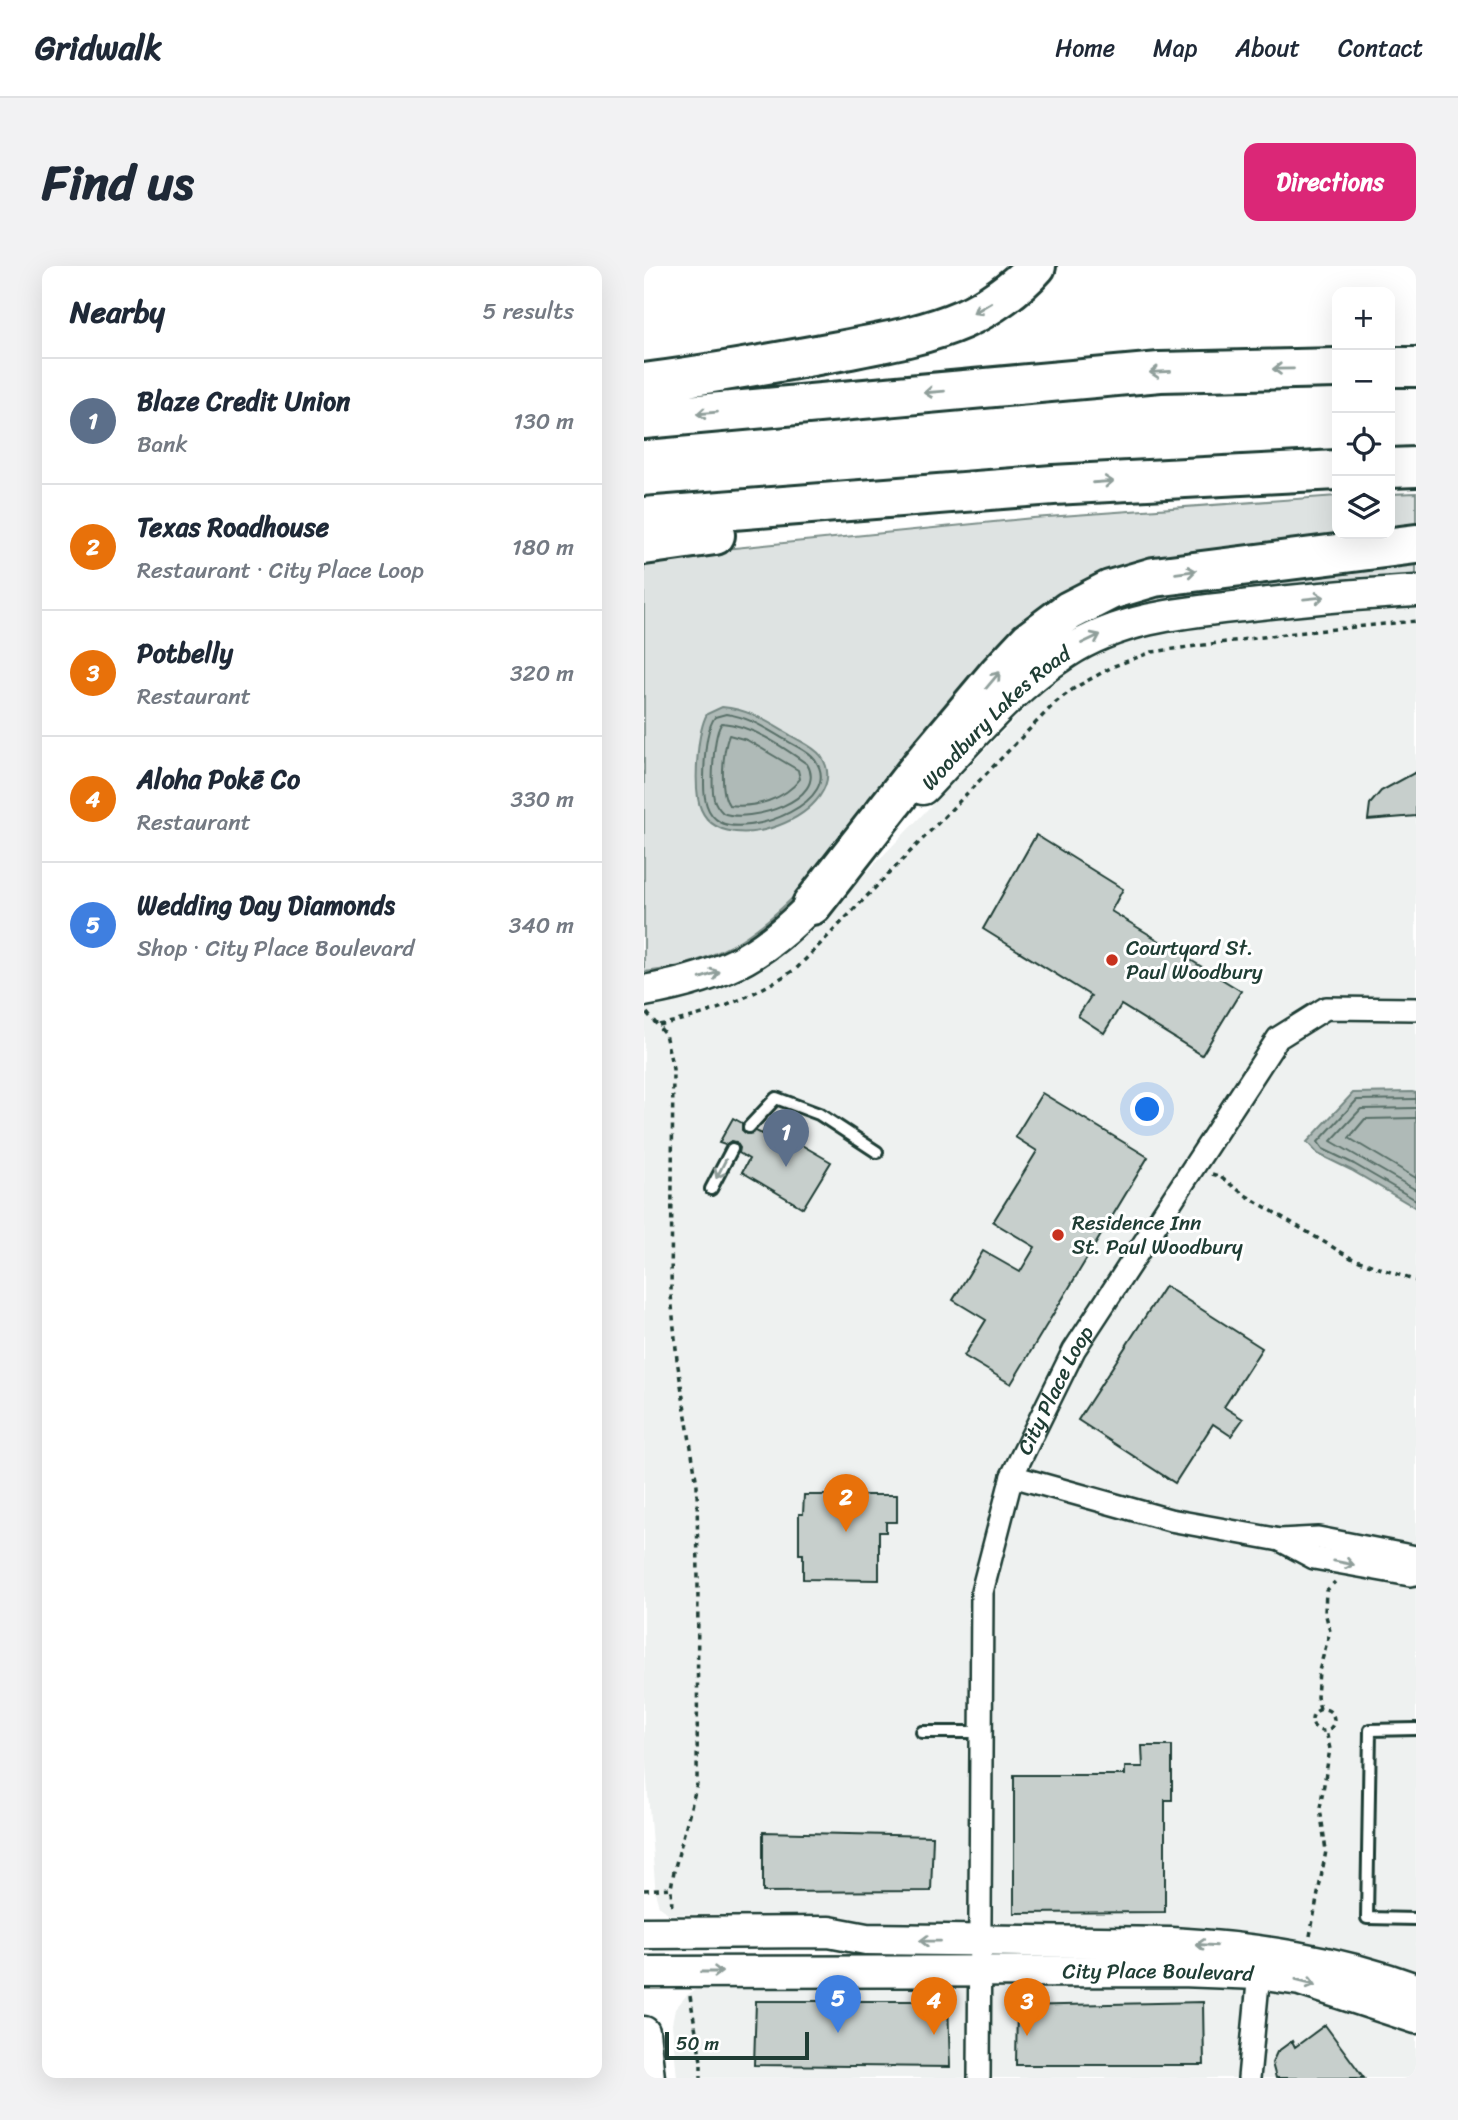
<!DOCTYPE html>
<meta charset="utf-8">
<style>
body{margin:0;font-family:Sriracha,sans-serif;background:#f2f2f3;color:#1f2937}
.controls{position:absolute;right:21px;top:21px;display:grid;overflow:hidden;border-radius:14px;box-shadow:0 7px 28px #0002}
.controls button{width:63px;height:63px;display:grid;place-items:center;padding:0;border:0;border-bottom:2px solid #e0e1e3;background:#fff;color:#1f2937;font:35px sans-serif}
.scale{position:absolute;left:21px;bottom:18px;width:144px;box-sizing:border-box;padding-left:7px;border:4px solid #1f3d34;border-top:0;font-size:19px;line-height:24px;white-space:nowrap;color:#1f3d34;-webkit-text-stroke:5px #fff;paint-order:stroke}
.you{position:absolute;left:504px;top:844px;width:24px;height:24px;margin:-18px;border:5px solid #fff;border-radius:50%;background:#1a73e8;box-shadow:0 0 0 10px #1a73e833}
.badge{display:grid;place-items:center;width:46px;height:46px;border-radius:50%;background:#db2777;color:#fff;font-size:23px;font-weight:700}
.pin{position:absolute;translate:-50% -58px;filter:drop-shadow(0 2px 4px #0008)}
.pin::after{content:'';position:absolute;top:37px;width:24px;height:21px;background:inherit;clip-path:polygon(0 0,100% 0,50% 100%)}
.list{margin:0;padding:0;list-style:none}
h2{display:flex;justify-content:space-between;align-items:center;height:91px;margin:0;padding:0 28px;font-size:30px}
h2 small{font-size:23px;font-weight:400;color:#747a83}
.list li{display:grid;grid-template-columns:46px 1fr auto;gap:21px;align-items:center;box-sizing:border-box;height:126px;padding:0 28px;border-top:2px solid #e0e1e3}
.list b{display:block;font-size:26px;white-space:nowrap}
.list p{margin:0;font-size:23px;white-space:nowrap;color:#747a83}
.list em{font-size:23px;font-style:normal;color:#747a83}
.icon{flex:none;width:38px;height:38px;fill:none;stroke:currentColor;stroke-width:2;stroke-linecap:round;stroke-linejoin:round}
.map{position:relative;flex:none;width:772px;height:1812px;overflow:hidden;border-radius:14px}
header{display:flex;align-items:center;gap:42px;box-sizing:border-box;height:98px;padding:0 35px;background:#fff;border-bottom:2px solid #e0e1e3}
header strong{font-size:33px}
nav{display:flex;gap:38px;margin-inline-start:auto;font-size:24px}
.intro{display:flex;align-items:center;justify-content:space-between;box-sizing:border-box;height:168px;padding:0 42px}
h1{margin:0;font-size:49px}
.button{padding:18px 32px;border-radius:14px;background:#db2777;color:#fff;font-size:24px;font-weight:700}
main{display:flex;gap:42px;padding:0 42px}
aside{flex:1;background:#fff;border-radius:14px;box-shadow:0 7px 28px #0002}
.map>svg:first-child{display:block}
.built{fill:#eef1f0}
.green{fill:#dee3e2;stroke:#7e908b;stroke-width:2}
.water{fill:#afbab7;stroke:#758883;stroke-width:2}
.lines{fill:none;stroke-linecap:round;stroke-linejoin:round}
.shore{stroke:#596f68;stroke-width:2}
.building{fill:#c7cfcc;stroke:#1f3d34;stroke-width:2}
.lane-casing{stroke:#1f3d34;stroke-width:16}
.street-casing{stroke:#1f3d34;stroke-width:26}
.secondary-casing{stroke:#1f3d34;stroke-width:35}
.highway-casing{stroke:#1f3d34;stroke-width:44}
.path{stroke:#1f3d34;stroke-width:3.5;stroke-dasharray:5 5;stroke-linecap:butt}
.lane{stroke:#fff;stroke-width:10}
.street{stroke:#fff;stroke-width:21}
.secondary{stroke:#fff;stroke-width:30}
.highway{stroke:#fff;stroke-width:38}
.oneway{stroke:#8f9e9a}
.poi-dot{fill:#c8321e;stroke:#fff;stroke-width:2.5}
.labels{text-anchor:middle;stroke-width:6;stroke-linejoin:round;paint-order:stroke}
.street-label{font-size:21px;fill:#1f3d34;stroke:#fff}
.poi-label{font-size:21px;fill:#1f3d34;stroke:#fff;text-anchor:start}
</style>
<header>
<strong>Gridwalk</strong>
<nav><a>Home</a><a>Map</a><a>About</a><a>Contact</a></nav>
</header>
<div class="intro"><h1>Find us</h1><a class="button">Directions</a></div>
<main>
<aside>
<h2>Nearby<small>5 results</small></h2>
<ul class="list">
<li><span class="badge" style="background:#5c6f8a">1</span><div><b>Blaze Credit Union</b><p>Bank</p></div><em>130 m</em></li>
<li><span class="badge" style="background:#e8710a">2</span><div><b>Texas Roadhouse</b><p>Restaurant · City Place Loop</p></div><em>180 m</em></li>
<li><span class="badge" style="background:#e8710a">3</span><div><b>Potbelly</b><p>Restaurant</p></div><em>320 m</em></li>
<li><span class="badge" style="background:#e8710a">4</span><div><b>Aloha Pokē Co</b><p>Restaurant</p></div><em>330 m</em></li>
<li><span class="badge" style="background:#3f7fe0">5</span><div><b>Wedding Day Diamonds</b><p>Shop · City Place Boulevard</p></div><em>340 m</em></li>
</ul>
</aside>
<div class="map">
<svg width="772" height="1812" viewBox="0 0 772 1812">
<rect width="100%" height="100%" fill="#fff"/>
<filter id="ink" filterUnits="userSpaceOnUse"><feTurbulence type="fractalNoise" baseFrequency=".0143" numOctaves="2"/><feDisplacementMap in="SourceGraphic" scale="14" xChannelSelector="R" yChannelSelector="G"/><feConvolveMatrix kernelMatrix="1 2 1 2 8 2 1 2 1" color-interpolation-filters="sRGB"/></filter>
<g filter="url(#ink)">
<path class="built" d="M772,336V1716L220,1659L188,1651L25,1648L15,1640L12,1630L0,1476V743L50,732L79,722L111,706L141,687L174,657L389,434L416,410L447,391L489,373L523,365L584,356Z
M58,1719H632L772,1758V1812H33L28,1758L31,1743L42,1730Z"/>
<path class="green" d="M772,227V267L495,304L175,605C123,661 78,698 0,706V291L389,252L693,230V268H746V228Z
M772,290V314L471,348L466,335Z"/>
<path class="water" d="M78,441C106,443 127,458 151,472C160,477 171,482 177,490C215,546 65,606 54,532C51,512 53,466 63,448Z
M768,826L772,827V942L707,904L674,888L663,876L709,827Z"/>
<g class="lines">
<path class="shore" d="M82,448C106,451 124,464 145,476C153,481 165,486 171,494C201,535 105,572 76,556C62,548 60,532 60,518C60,501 61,464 71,451Z
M78,457C108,459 139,481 163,498C185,534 104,558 79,547C75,543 72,540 70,533C67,519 69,467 78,457Z
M85,469L103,474L154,504L156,513C140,534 111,542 85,539C75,526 79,484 85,469Z
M772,833L713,834L674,876L679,883L710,898L772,934
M772,842L717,843L687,875L772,924
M772,852L721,853L705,872L772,912"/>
</g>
<path class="building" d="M772,506V550L724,554L726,538L737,525Z
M392,569L479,623L467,645L597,725L558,789L477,739L460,767L434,750L447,730L339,663Z
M398,827L504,891L367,1118L320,1090L342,1054L309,1034L339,985L376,1006L391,981L349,956L393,885L371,871Z
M89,852L98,857V864L103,868L112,865L118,868L123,859L187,896L159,942L98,906L105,893L95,887L96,882L92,876L87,875L81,879L75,877Z
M521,1020L618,1082L580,1141L599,1153L587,1170L569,1158L531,1217L434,1154Z
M160,1229H253V1256H242V1266H235V1314L159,1313V1288H155V1248H159Z
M498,1480H528V1534H521V1646L370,1647V1509H481V1501H499Z
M119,1566L289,1570L287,1625L119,1626Z
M112,1735H304L306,1801L110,1799Z
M559,1736L560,1799H372L373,1740Z
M681,1759L720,1812H632L628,1797L633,1786L648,1775L651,1781Z"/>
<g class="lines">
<g class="lane-casing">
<path id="lane" d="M105,861L132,832L175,848L233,886
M67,923L88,883
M772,1463L726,1464L723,1652L772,1653
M278,1466H337"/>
</g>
<g class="street-casing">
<g id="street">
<path d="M368,1210L526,1254L636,1274L674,1272L772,1291"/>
<path d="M638,1275L670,1292L766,1309L772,1308"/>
<path id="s1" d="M335,1812L338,1326L368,1210L430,1084L634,772L682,742L772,743"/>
<path d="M605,1812L616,1696"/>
</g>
</g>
<g class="secondary-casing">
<g id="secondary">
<path id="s2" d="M279,523C324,476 367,422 422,387C477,351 543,346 607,339C662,333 717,328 772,325"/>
<path d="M0,725C86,710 123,687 182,624"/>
<path d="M0,1667L185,1666L222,1673L528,1677C612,1682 693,1694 772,1723"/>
<path id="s3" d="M0,1706L537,1705L614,1708L656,1714L772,1752"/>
<path d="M0,1766L5,1812"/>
</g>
</g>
<g class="highway-casing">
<path id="highway" d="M746,101H772
M0,117C65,109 130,97 195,85C236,77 280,70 319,53C344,42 374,21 392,0
M0,153L516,106L693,102
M746,202L772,201
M0,251L409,219L693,204
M0,279L71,269
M168,639L276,501L355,407L385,375L425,345L466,324L510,311L772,278"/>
</g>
<path class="path" d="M3,747L21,768L29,803L27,1029L33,1094L53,1219L54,1316L53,1518L30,1605L27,1622L28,1643
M15,759C72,747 103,733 152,703L412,436L432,421L470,400L508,386L641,368L772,355
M568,908L575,910L601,929L707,992L772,1015
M668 1454a11 11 0 1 1 22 0a11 11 0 1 1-22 0Z
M676,1443L673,1431L675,1405L686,1365L681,1346L682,1325L691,1316
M0,1624L27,1622
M666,1670L682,1585L676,1542L686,1483L682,1465
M46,1730L57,1795V1812"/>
<use href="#lane" class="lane"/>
<use href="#street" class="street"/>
<use href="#secondary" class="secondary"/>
<use href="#highway" class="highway"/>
</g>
<defs><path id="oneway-shaft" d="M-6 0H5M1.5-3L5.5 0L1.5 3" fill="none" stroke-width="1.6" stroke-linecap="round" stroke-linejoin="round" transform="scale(1.75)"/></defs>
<g class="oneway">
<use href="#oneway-shaft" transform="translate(338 42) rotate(149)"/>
<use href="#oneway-shaft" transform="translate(639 103) rotate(179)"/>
<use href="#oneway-shaft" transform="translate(516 106) rotate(177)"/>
<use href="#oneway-shaft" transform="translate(290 126) rotate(175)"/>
<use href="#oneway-shaft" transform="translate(63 147) rotate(175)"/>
<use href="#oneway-shaft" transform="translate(459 216) rotate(-4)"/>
<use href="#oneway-shaft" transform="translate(542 306) rotate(-7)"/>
<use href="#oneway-shaft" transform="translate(670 332) rotate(-6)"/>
<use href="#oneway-shaft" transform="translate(447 373) rotate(-25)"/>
<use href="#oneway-shaft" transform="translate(349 414) rotate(-50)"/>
<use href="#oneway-shaft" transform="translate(66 709) rotate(-19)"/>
<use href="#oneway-shaft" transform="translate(77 903) rotate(117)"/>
<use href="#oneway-shaft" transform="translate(700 1297) rotate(11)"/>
<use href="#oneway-shaft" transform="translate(286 1675) rotate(-179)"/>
<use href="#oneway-shaft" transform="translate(562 1679) rotate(-176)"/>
<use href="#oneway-shaft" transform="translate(68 1706)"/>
<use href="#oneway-shaft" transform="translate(662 1716) rotate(15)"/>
</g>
</g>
<g class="poi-dot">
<circle cx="468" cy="694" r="7"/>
<circle cx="414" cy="969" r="7"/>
</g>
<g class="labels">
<g class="street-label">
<text dy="7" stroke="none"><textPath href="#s2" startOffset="102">Woodbury Lakes Road</textPath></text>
<text dy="7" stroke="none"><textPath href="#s1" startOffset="702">City Place Loop</textPath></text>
<text dy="7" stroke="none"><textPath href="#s3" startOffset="514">City Place Boulevard</textPath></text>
</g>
<g class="poi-label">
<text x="482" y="689">Courtyard St.<tspan x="482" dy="24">Paul Woodbury</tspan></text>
<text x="428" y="964">Residence Inn<tspan x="428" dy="24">St. Paul Woodbury</tspan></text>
</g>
</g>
</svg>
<div class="controls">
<button>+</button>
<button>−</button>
<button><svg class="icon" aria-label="locate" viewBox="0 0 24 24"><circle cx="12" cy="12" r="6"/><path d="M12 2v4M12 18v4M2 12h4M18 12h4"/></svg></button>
<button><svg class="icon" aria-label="layers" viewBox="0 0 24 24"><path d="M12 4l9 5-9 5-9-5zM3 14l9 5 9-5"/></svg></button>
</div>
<div class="scale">50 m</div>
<div class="you"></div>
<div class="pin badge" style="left:142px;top:901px;background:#5c6f8a">1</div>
<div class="pin badge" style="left:202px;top:1266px;background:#e8710a">2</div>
<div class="pin badge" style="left:383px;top:1770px;background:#e8710a">3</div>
<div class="pin badge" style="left:290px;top:1769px;background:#e8710a">4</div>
<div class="pin badge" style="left:194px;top:1767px;background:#3f7fe0">5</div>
</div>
</main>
